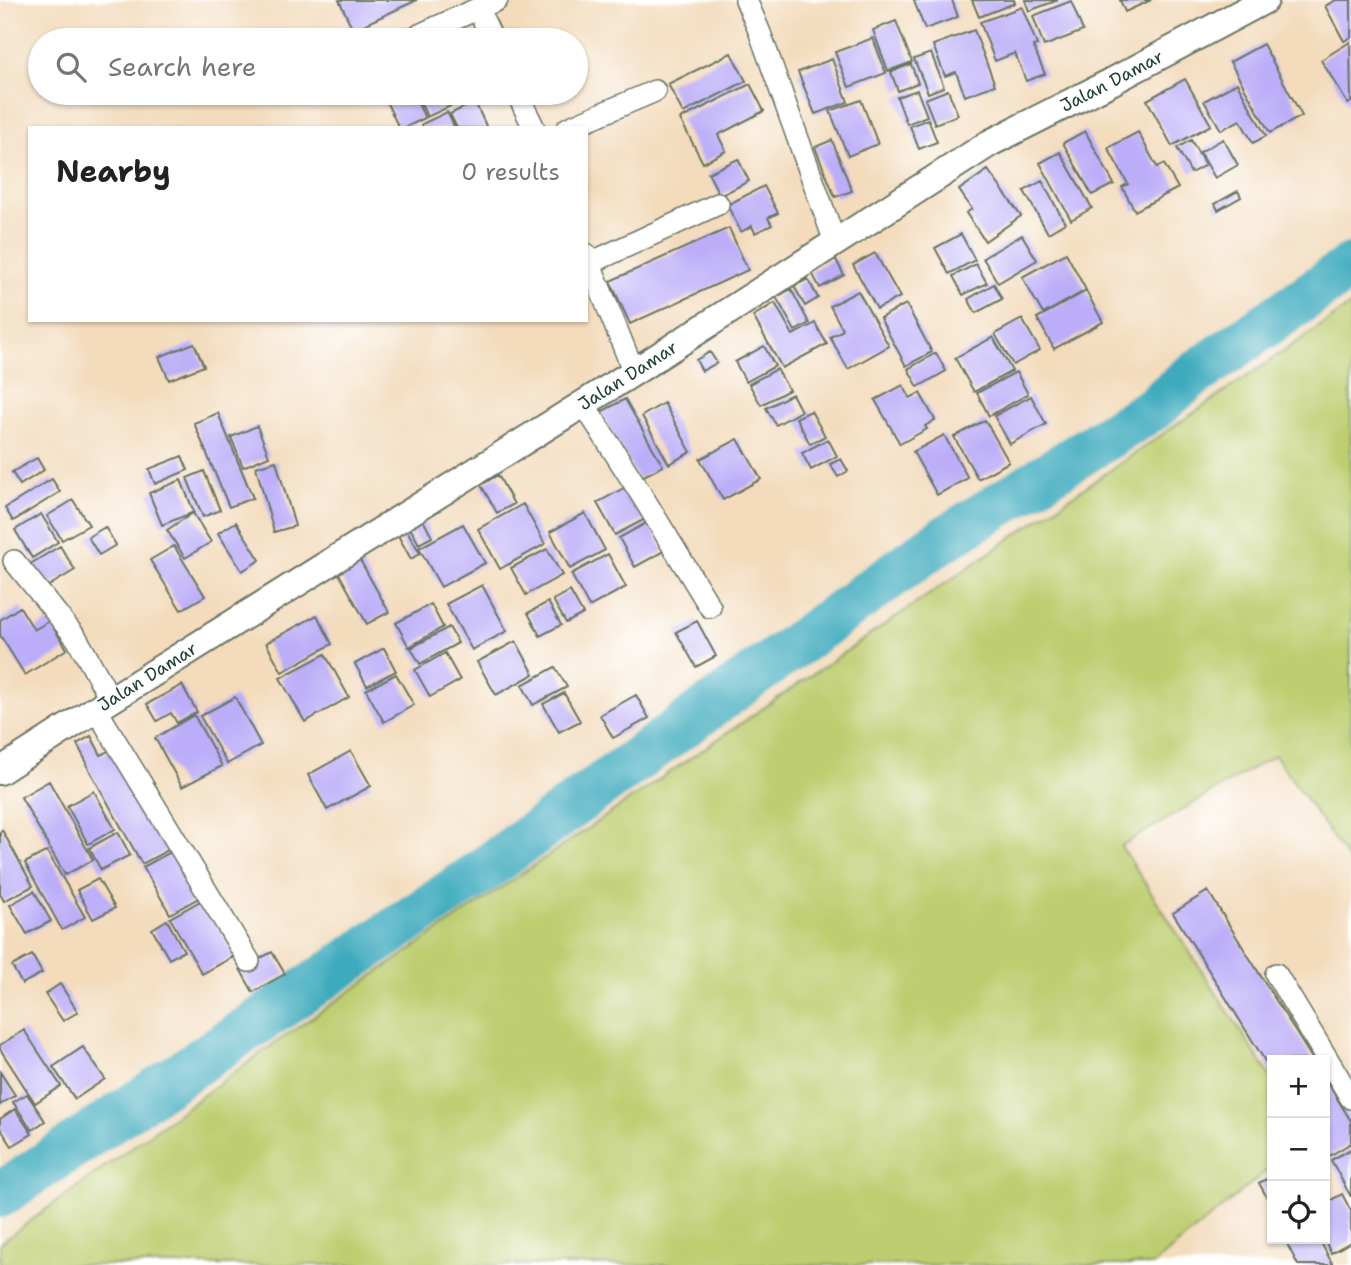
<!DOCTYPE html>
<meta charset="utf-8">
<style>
body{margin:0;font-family:"Shantell Sans",sans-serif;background:#f6f6f6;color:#222}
.controls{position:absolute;right:21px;bottom:21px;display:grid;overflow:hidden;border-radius:0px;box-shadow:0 2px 5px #0004}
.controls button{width:63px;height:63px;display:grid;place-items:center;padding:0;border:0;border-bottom:2px solid #e0e0e0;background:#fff;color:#222;font:35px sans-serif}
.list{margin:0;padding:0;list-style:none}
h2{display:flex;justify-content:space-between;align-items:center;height:91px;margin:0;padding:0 28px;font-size:30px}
h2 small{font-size:23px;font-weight:400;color:#767676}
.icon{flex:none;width:38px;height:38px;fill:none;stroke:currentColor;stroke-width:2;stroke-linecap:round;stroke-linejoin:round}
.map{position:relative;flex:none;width:1351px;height:1265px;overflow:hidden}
.search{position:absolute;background:#fff;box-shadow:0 2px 5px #0004;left:28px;top:28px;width:560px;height:77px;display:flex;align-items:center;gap:18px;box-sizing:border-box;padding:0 24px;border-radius:38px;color:#767676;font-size:26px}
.panel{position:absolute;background:#fff;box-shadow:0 2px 5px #0004;left:28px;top:126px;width:560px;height:196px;border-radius:0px}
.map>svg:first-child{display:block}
.green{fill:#bdcd6f;stroke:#6e8552;stroke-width:2}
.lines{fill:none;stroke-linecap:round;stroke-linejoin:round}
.river{stroke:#3eaabd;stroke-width:46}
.building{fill:#bbadf8}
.minor-casing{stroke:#697464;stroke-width:24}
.tertiary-casing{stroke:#697464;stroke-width:30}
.minor{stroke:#fff;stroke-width:21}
.tertiary{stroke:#fff;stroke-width:26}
.labels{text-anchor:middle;stroke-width:6;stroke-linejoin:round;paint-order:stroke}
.street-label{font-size:18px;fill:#1f3d34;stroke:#fff}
</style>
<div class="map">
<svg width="1351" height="1265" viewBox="0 0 1351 1265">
<rect width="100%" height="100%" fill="#fff"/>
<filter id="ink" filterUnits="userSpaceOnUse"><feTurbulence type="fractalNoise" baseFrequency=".0143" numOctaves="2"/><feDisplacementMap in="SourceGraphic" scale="14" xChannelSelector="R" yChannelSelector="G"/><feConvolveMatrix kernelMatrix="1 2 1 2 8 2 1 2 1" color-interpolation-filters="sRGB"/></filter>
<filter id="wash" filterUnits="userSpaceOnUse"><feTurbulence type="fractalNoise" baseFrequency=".00686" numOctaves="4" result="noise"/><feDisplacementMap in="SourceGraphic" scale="28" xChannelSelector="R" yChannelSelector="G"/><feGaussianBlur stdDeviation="1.57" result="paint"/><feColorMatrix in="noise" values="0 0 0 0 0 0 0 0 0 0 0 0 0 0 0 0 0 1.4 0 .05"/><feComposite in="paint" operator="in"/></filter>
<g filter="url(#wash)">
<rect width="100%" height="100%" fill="#f3dbbc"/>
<path class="green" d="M1351,305V864L1275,755L1121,846L1272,1079V1166L1153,1265H0V1243L272,1045Z"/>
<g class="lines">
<path class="river" d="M0,1195L475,876L933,546L1154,408L1188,379L1351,266"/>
</g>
<g id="blocks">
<path class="building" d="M339,0H417L353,30Z
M916,0H952L958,17L925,29L914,1Z
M972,0H1014L1015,3L979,17Z
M1025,0H1058L1029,11Z
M1120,0H1151L1125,12Z
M1336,0H1351V37L1344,41L1325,6Z
M1071,1L1083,31L1044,46L1033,16Z
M1022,7L1037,45L1033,46L1045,74L1026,81L1015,53L995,61L980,22Z
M896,21L912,62L888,71L873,30Z
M974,30L995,85L965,96L956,72L945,76L933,45Z
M873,38L886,73L849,87L835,52Z
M1350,42L1351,102L1348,104L1321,60Z
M1263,44L1302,116L1270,133L1230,62Z
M731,53L746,81L683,113L668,84Z
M931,53L944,87L928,93L914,59Z
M832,59L848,102L815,114L798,72Z
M911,64L918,83L898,91L891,72Z
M1185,79L1211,125L1172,146L1147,100Z
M1237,83L1266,136L1253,143L1240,120L1221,130L1204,101Z
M750,84L764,111L718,135L726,151L703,163L680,119Z
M917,90L927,116L907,124L897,97Z
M948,90L958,115L935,124L925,99Z
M387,93H413L425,118L404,128H399L383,95Z
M416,93H457L461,101L427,117Z
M861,100L878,144L848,156L830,111Z
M475,102L487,128H457L450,114Z
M447,112L455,128H423L422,124Z
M928,119L937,142L919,149L910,126Z
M1085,131L1114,184L1092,195L1063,143Z
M1138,132L1157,167L1164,164L1178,188L1135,211L1122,187L1128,184L1108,148Z
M1223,139L1238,165L1215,178L1200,152Z
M832,140L852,191L835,197L815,147Z
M1191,140L1205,165L1191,173L1177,148Z
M1060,152L1092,208L1071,220L1040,163Z
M738,159L749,181L720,196L708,173Z
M988,170L1021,216L985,241L966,213L972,209L959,190Z
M1042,181L1065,223L1048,233L1024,191Z
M764,186L778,213L768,218L772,225L755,233L752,226L741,232L727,205Z
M1238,191L1241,197L1218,210L1215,204Z
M729,228L748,270L630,324L610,281Z
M961,234L975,260L949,274L935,248Z
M1022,235L1037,260L998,283L983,258Z
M875,253L900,297L877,309L853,265Z
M1066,253L1086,290L1043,314L1022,277Z
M835,258L844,275L820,288L811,271Z
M976,264L987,283L963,295L953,276Z
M808,279L818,298L805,306L794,286Z
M994,284L1002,299L976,313L968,299Z
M791,289L809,323L795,331L776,297Z
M858,291L889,346L848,369L830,337L843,330L830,306Z
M1086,291L1103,322L1054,349L1037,318Z
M775,303L793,335L815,323L827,344L782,368L753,316Z
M906,304L932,352L906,366L880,318Z
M1022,319L1040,350L1013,365L995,334Z
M993,337L1012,371L974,392L955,358Z
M194,343L204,366L169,380L159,357Z
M764,346L775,366L746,382L735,362Z
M710,352L717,363L702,371L696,360Z
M936,353L946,371L918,387L908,369Z
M777,369L789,390L761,405L749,384Z
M1016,372L1028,394L989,416L977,393Z
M903,385L910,398L920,393L935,420L925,426L927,429L900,444L875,400Z
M792,394L801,411L776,425L766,408Z
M1031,396L1046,424L1010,444L994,416Z
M625,399L663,466L638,479L601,412Z
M664,403L691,452L669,464L642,416Z
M811,411L825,436L810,444L796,418Z
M218,413L253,498L229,507L194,423Z
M985,420L1009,462L978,479L954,437Z
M257,426L269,456L243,467L231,437Z
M944,435L968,478L937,495L913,452Z
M738,439L761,479L723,500L700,459Z
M828,439L837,456L811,470L802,453Z
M182,456L188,470L155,484L149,469Z
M37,458L44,470L20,485L12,472Z
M841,459L848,471L838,477L830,464Z
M276,461L295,526L274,532L256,467Z
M204,471L220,510L203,517L187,478Z
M498,475L514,504L497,513L481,485Z
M52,479L60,492L13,521L5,508Z
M181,480L194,512L162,525L149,493Z
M631,484L649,517L615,535L597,503Z
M73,500L89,525L62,540L47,516Z
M523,504L545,544L500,569L478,529Z
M193,513L211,542L185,558L167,530Z
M585,513L605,550L570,569L550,532Z
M41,514L58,542L32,558L15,530Z
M422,518L432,537L419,544L408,525Z
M236,522L260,560L242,571L218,533Z
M648,522L664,551L635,567L619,538Z
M463,524L485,563L441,587L419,548Z
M105,527L116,545L99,555L88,537Z
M405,527L420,553L411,559L396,532Z
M60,546L75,570L42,590L27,566Z
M174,546L205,596L181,610L150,560Z
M547,549L562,575L526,595L511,568Z
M608,554L626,587L589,607L571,574Z
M360,560L389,612L367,624L338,572Z
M482,585L507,631L472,650L446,604Z
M570,591L583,614L566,623L553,600Z
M548,602L561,625L540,636L528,613Z
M431,604L443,627L409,647L396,623Z
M20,607L34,630L49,621L67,649L25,675L0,635V620Z
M317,615L332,644L282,672L266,643Z
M697,621L716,656L696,667L676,632Z
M449,627L458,643L420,664L411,648Z
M516,641L534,674L496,695L477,662Z
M384,648L396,671L367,686L355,664Z
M445,653L460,680L430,697L415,670Z
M325,654L349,697L305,722L280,678Z
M555,667L567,687L533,705L522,685Z
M396,674L414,705L384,722L366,690Z
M182,685L197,712L177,723L171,713L157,721L147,704Z
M564,693L580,721L559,732L543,704Z
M636,695L649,718L613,738L600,715Z
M235,697L261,745L227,764L200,716Z
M194,715L222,766L182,787L155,738Z
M91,736L101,755L113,748L170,849L142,864L86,764L87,763L77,744Z
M351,751L371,786L327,810L308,775Z
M49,781L93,860L65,875L21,797Z
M94,791L115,829L88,844L67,806Z
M2,830L33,886L4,901L0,894V832Z
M118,832L130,855L101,870L89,848Z
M176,849L202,896L170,914L143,867Z
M47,851L85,917L62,930L25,863Z
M98,879L115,908L93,919L77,890Z
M34,891L51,921L27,934L10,905Z
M1208,891L1313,1060H1272V1072L1173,913Z
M204,899L235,956L202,974L170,918Z
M167,920L184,951L169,959L152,929Z
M272,952L285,974L253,992L240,969Z
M32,955L42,973L22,984L12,966Z
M60,984L78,1012L63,1021L45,994Z
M24,1030L61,1086L35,1103L0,1049V1045Z
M83,1047L105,1079L75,1099L53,1067Z
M0,1072L15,1095L0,1105Z
M1325,1079L1351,1121V1143L1326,1158Z
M27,1094L45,1121L32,1130L13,1102Z
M15,1109L32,1134L12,1146L0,1128V1119Z
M1351,1149V1197L1331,1160Z
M1272,1176V1207L1259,1183Z
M1342,1194L1351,1211V1242L1331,1253L1324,1239L1325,1203Z
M1287,1239H1319L1333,1265H1298L1285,1240Z"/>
</g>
</g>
<g filter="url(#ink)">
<use href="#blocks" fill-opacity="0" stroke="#697464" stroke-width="2"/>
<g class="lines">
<g class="minor-casing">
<path id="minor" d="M746,0L760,33L835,242
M478,9L493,40
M408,40L497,0
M517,93L534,128
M568,128L655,91
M586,254L634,372
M586,265L718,204
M583,403L641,494L710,607
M14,561L77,639L111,700
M96,709L249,961
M1276,974L1351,1098"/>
</g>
<g class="tertiary-casing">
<g id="tertiary">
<path id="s1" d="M0,771L96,709L634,372L990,143L1111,82L1265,0"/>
</g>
</g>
<use href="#minor" class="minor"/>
<use href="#tertiary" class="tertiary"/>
</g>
</g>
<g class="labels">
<g class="street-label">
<text dy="6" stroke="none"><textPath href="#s1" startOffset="1309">Jalan Damar</textPath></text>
<text dy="6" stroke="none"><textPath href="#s1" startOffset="742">Jalan Damar</textPath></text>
<text dy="6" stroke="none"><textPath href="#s1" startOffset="175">Jalan Damar</textPath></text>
</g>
</g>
</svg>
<div class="controls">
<button>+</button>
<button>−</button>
<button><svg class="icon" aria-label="locate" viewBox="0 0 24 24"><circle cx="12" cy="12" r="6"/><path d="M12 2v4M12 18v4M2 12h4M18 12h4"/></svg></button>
</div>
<div class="search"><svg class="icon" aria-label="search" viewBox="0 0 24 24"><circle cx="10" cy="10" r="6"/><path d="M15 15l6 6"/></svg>Search here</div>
<section class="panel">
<h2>Nearby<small>0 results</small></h2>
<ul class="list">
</ul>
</section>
</div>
